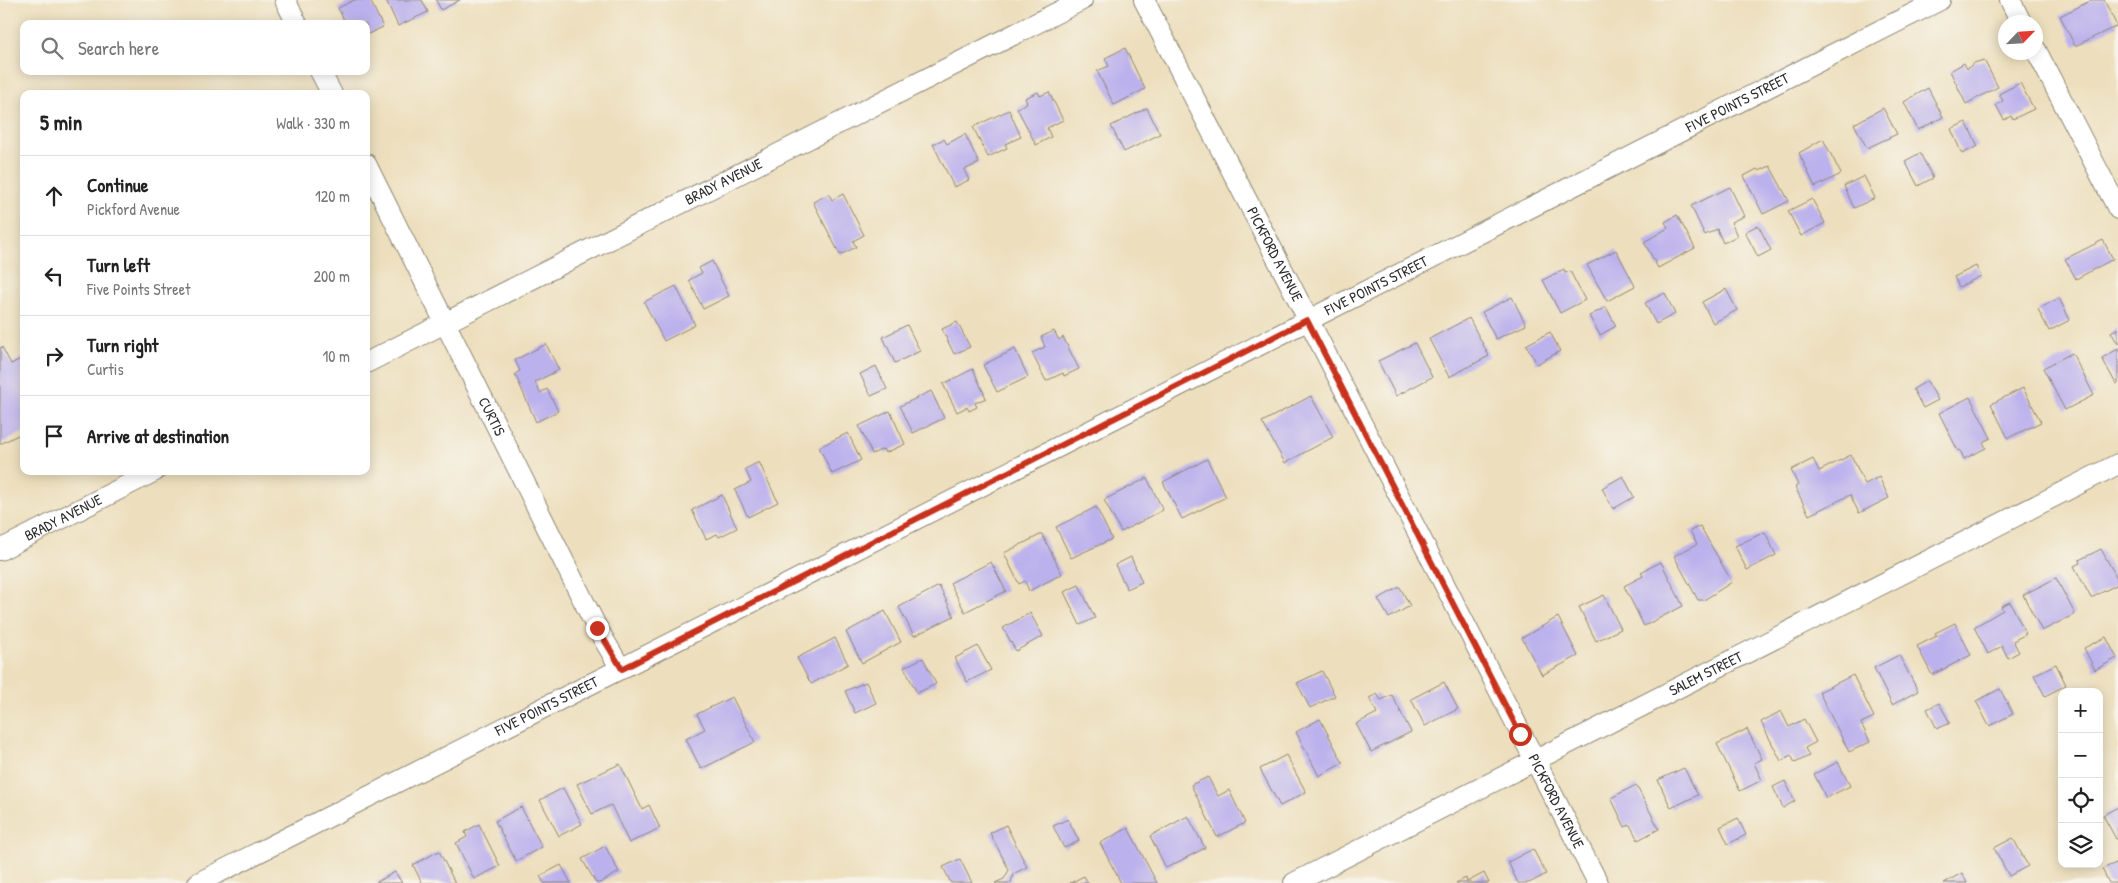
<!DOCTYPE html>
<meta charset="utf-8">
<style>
body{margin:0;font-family:"Patrick Hand",sans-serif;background:#f6f6f6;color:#222}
.controls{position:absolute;right:15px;bottom:15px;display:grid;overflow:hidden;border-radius:10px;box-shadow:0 2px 12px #0003}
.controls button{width:45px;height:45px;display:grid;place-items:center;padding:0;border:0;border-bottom:1px solid #e0e0e0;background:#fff;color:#222;font:25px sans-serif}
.compass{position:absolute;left:1998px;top:15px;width:45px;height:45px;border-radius:50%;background:#fff;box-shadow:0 2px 12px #0003;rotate:65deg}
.stop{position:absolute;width:15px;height:15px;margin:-11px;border:4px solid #c8321e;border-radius:50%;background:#fff}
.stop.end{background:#c8321e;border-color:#fff;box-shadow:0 1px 5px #0008}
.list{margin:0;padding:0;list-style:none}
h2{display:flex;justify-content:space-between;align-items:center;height:65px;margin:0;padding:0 20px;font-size:21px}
h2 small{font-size:16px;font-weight:400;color:#767676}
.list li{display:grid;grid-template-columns:32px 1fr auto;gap:15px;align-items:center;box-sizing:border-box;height:80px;padding:0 20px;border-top:1px solid #e0e0e0}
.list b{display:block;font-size:19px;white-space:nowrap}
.list p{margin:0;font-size:16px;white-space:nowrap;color:#767676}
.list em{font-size:16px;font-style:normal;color:#767676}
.icon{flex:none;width:28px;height:28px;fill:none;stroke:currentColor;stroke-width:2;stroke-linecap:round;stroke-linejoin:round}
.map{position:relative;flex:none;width:2118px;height:883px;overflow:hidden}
.search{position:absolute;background:#fff;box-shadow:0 2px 12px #0003;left:20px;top:20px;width:350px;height:55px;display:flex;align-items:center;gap:12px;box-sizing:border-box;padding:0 18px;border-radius:10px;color:#767676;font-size:19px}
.panel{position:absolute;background:#fff;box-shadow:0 2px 12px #0003;left:20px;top:90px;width:350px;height:385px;border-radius:10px}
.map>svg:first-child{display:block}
.building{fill:#bbb1ed}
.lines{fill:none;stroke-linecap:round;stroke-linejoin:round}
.minor-casing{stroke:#8c8574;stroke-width:22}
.minor{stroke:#fff;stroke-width:20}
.route{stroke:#c8321e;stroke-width:6}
.labels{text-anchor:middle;stroke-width:5;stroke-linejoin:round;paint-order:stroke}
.street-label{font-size:15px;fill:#2b2b2b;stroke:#f7f3e8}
</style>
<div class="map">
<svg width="2118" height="883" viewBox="0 0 2118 883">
<rect width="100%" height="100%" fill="#f7f3e8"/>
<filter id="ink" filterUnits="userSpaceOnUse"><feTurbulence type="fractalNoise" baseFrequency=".02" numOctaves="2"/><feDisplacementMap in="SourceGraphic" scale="10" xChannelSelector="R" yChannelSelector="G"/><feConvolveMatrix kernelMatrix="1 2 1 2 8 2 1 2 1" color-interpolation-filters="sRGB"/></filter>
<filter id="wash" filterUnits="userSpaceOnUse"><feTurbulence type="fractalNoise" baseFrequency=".0096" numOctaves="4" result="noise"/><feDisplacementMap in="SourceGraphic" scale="20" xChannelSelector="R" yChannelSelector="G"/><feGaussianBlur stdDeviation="1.12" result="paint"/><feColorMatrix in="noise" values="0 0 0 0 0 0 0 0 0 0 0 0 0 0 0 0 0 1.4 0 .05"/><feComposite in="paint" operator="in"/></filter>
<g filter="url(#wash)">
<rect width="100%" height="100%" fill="#eddfbd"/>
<g id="blocks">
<path class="building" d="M354,0H370L383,27L366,35V24H346L338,8Z
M386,0H422L428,12L398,26Z
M436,0H460L441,10Z
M2092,0H2104L2117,26L2075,46L2060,16Z
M1125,48L1145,89L1114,105L1097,71L1109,66L1105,58Z
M1984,60L1998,87L1966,104L1950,71L1964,63L1967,69L1974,63Z
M2020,83L2034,109L2013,119L2011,116L2004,120L1996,105L2003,101L1999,94Z
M1928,88L1943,117L1918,130L1904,102Z
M1038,92L1040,96L1049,92L1063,120L1047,128L1051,137L1036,145L1017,108L1027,103L1025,98Z
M1147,108L1160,134L1124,152L1111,126Z
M1883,108L1897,134L1867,148L1854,124Z
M1009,110L1021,137L1005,144L1007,148L988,157L973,127Z
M1966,122L1978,146L1962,154L1951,129Z
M965,134L979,163L964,170L969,180L954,187L933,144L944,139L947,144Z
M1823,139L1841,174L1815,187L1799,153Z
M1920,153L1933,178L1918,186L1905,161Z
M1770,166L1789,201L1763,214L1744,176L1757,169L1759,171Z
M1864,176L1875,198L1854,208L1844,186Z
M1730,187L1744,216L1731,222L1737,236L1723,243L1717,229L1705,235L1691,206Z
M829,194L832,200L843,194L864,235L853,241L856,247L840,255L813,202Z
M1812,199L1825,223L1801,236L1788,211Z
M1677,215L1695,248L1658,268L1644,242L1668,228L1665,222Z
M1758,225L1771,250L1758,257L1745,232Z
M2103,240L2113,259L2076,279L2065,259Z
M1616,250L1635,286L1607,301L1587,265Z
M712,261L729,296L703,309L689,280L702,273L699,268Z
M1976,266L1981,276L1959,287L1954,277Z
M1564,269L1565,273L1570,271L1585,300L1560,313L1543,280Z
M676,286L695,325L664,341L644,302Z
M1726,289L1737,310L1713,323L1702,302Z
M1665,293L1675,314L1656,324L1645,303Z
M1512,297L1526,325L1496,339L1482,312Z
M2059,298L2070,320L2049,331L2038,309Z
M1606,307L1616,326L1600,335L1589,316Z
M1469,318L1489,356L1449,377L1429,339Z
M957,322L970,347L954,354L942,329Z
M907,325L920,351L895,363L883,337Z
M2118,328V344L2111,332Z
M1054,331L1059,340L1063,337L1079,369L1064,376L1063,373L1046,381L1032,353L1045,347L1041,337Z
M1550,332L1560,351L1537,364L1526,345Z
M1415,343L1432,377L1396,396L1378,361Z
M546,344L559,370L535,382L540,393L547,389L558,411L536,422L515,374L520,371L515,360Z
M2,347L11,364L24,357V432L0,444V348Z
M1015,349L1028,377L997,392L983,365Z
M2118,349V383L2116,384L2102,358Z
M2072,353L2094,395L2065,410L2043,368Z
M876,366L887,389L871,396L860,374Z
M973,369L986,398L975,403L977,407L969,411L967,407L957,412L943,384Z
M1927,381L1938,400L1923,408L1913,389Z
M2023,388L2041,422L2008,438L1991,404Z
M931,391L944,418L913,433L900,406Z
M1311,396L1333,437L1285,463L1262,422Z
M1970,397L1991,438L1983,442L1986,448L1964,459L1960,450L1958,451L1939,413Z
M890,411L905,444L885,453L883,449L872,454L859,426Z
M848,433L861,460L832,474L819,447Z
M1851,455L1865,484L1879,477L1889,498L1859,513L1850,495L1809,515L1795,487L1798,485L1791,470L1813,459L1819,471Z
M1207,459L1226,497L1182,519L1163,482Z
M759,462L778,502L748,517L735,490L751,482L745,469Z
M1623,476L1634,497L1613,509L1602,488Z
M1147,478L1163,510L1121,532L1104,500Z
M722,495L737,528L719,537L717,534L706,539L692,510Z
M1096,507L1112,539L1071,558L1056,527Z
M1700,526L1732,582L1704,600H1698L1674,556L1697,544L1690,531Z
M1765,532L1776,555L1747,570L1735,546Z
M1042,534L1062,574L1029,591L1025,581L1019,584L1004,553Z
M2101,549L2118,580V584L2091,598L2074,566L2080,563L2079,560Z
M1131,557L1142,582L1127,589L1115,565Z
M991,562L1006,591L965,612L950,583Z
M1661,562L1683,606L1644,626L1624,586L1643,576L1641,572Z
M2056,578L2075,614L2042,631L2023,595Z
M1079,585L1095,618L1080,625L1064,592Z
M939,586L954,616L914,636L899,607Z
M1400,587L1410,606L1389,618L1378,599Z
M1604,595L1621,629L1596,641L1579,607Z
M2010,602L2026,634L2013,641L2019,652L2008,658L2002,646L1988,654L1974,627L2003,610L2001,606Z
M885,611L901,642L862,663L846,632Z
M1030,613L1043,636L1016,651L1003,628Z
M1558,617L1578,656L1542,675L1522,638Z
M1955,623L1971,655L1932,675L1917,646L1937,636L1935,633Z
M2106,637L2117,658L2095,670L2084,648Z
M835,638L848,664L811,684L797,658Z
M978,646L991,670L967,682L955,658Z
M1899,655L1918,691L1892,705L1874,668Z
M923,658L936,684L917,693L904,667Z
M2056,664L2066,685L2045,696L2034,675Z
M1322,671L1335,696L1310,708L1297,683Z
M1853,675L1874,717L1861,723L1870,742L1849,752L1819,692Z
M866,682L876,703L855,713L845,691Z
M1444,682L1458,709L1425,726L1411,699Z
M2000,689L2013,714L1989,726L1976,701Z
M1377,694L1381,700L1392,695L1411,732L1371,752L1356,724L1377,713L1369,698Z
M732,697L755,742L701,769L686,739L705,729L697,714Z
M1939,703L1950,723L1937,729L1927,709Z
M1781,711L1789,727L1804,719L1816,742L1805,748L1809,756L1795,763L1791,755L1781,761L1761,722Z
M1320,719L1343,763L1319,776L1296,732Z
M1747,729L1762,759L1754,763L1762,780L1740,791L1717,744Z
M1286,755L1306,792L1280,806L1260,769Z
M1838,762L1850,786L1826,798L1814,774Z
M620,764L642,809L649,805L660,828L629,843L611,805L592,814L577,784Z
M1684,768L1698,795L1671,808L1658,780Z
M1208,777L1218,796L1229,790L1245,823L1217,837L1191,785Z
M1785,781L1795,801L1783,808L1773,787Z
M1636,785L1659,829L1638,840L1630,825L1625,827L1611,798Z
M563,788L582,824L559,836L540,800Z
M521,807L542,847L516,861L495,821Z
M2118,807V838L2116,839L2103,815Z
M1188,816L1205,848L1166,868L1150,836Z
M1738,818L1746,835L1728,844L1720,827Z
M1068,819L1079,841L1064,848L1053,826Z
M479,824L500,866L474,879L456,843L467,837L465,832Z
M1006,825L1027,867L1013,874L1011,883H995L1004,879L1009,870L990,833Z
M1128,828L1157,883H1121L1100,843Z
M2013,838L2028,866L2009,876L1994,848Z
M605,846L619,872L600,883H596L582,859Z
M1533,849L1546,874L1529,883H1518L1508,862Z
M439,851L455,883H422L413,865Z
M960,859L972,883H951L943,867Z
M2116,863L2118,867V883H2109L2102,869Z
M561,865L571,883H544L540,876Z
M395,872L402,883H375Z
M1484,873L1489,883H1456L1466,878L1467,882Z
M1962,873L1967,883H1944Z
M1084,876L1088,883H1070Z"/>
</g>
</g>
<g filter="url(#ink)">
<use href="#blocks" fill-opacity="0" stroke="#8c8574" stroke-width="1"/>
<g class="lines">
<g class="minor-casing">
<g id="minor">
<path d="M285,0L297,24"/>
<path id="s1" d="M1144,0L1598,883"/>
<path d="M2010,0L2021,22"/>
<path d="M2036,50L2118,209"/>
<path d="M320,71L332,94"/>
<path id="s2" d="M366,164L597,628L621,669"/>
<path id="s3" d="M366,363L1082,0"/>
<path id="s4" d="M0,550L155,471"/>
<path id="s5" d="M198,883L1940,0"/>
<path id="s6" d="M1294,883L2118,464"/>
</g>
</g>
<use href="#minor" class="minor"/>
</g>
</g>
<g class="lines" filter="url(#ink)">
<path class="route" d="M597,628L622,669L1307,320L1520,734"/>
</g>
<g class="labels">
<g class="street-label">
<text dy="5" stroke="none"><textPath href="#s5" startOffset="1726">FIVE POINTS STREET</textPath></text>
<text dy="5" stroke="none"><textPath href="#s3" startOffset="401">BRADY AVENUE</textPath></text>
<text dy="5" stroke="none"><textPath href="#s1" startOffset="286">PICKFORD AVENUE</textPath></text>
<text dy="5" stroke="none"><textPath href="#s5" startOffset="1321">FIVE POINTS STREET</textPath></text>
<text dy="5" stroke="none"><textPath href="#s2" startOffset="282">CURTIS</textPath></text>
<text dy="5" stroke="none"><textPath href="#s4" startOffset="71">BRADY AVENUE</textPath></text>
<text dy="5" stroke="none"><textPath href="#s6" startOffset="462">SALEM STREET</textPath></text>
<text dy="5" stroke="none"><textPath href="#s5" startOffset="391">FIVE POINTS STREET</textPath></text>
<text dy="5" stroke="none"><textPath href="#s1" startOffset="901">PICKFORD AVENUE</textPath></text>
</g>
</g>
</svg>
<div class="controls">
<button>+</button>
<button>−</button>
<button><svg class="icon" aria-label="locate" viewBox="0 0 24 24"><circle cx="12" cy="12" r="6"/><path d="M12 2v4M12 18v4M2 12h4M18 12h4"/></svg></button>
<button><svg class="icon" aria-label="layers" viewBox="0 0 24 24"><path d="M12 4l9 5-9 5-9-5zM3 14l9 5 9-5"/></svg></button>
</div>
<svg class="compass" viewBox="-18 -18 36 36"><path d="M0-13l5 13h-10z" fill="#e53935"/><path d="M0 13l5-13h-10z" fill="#767676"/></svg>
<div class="stop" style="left:1520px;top:734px"></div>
<div class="stop end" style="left:597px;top:628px"></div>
<div class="search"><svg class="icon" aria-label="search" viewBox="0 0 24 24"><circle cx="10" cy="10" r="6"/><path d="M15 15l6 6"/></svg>Search here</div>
<section class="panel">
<h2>5 min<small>Walk · 330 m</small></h2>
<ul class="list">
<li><svg class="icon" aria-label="ahead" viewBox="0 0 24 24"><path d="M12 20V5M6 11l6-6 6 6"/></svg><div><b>Continue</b><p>Pickford Avenue</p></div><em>120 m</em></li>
<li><svg class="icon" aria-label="left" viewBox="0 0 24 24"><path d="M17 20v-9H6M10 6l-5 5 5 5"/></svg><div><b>Turn left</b><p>Five Points Street</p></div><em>200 m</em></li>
<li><svg class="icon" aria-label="right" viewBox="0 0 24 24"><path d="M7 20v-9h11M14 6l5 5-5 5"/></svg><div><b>Turn right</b><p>Curtis</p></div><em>10 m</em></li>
<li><svg class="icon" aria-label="arrive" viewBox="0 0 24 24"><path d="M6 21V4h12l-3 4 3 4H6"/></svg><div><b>Arrive at destination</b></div></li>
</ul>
</section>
</div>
